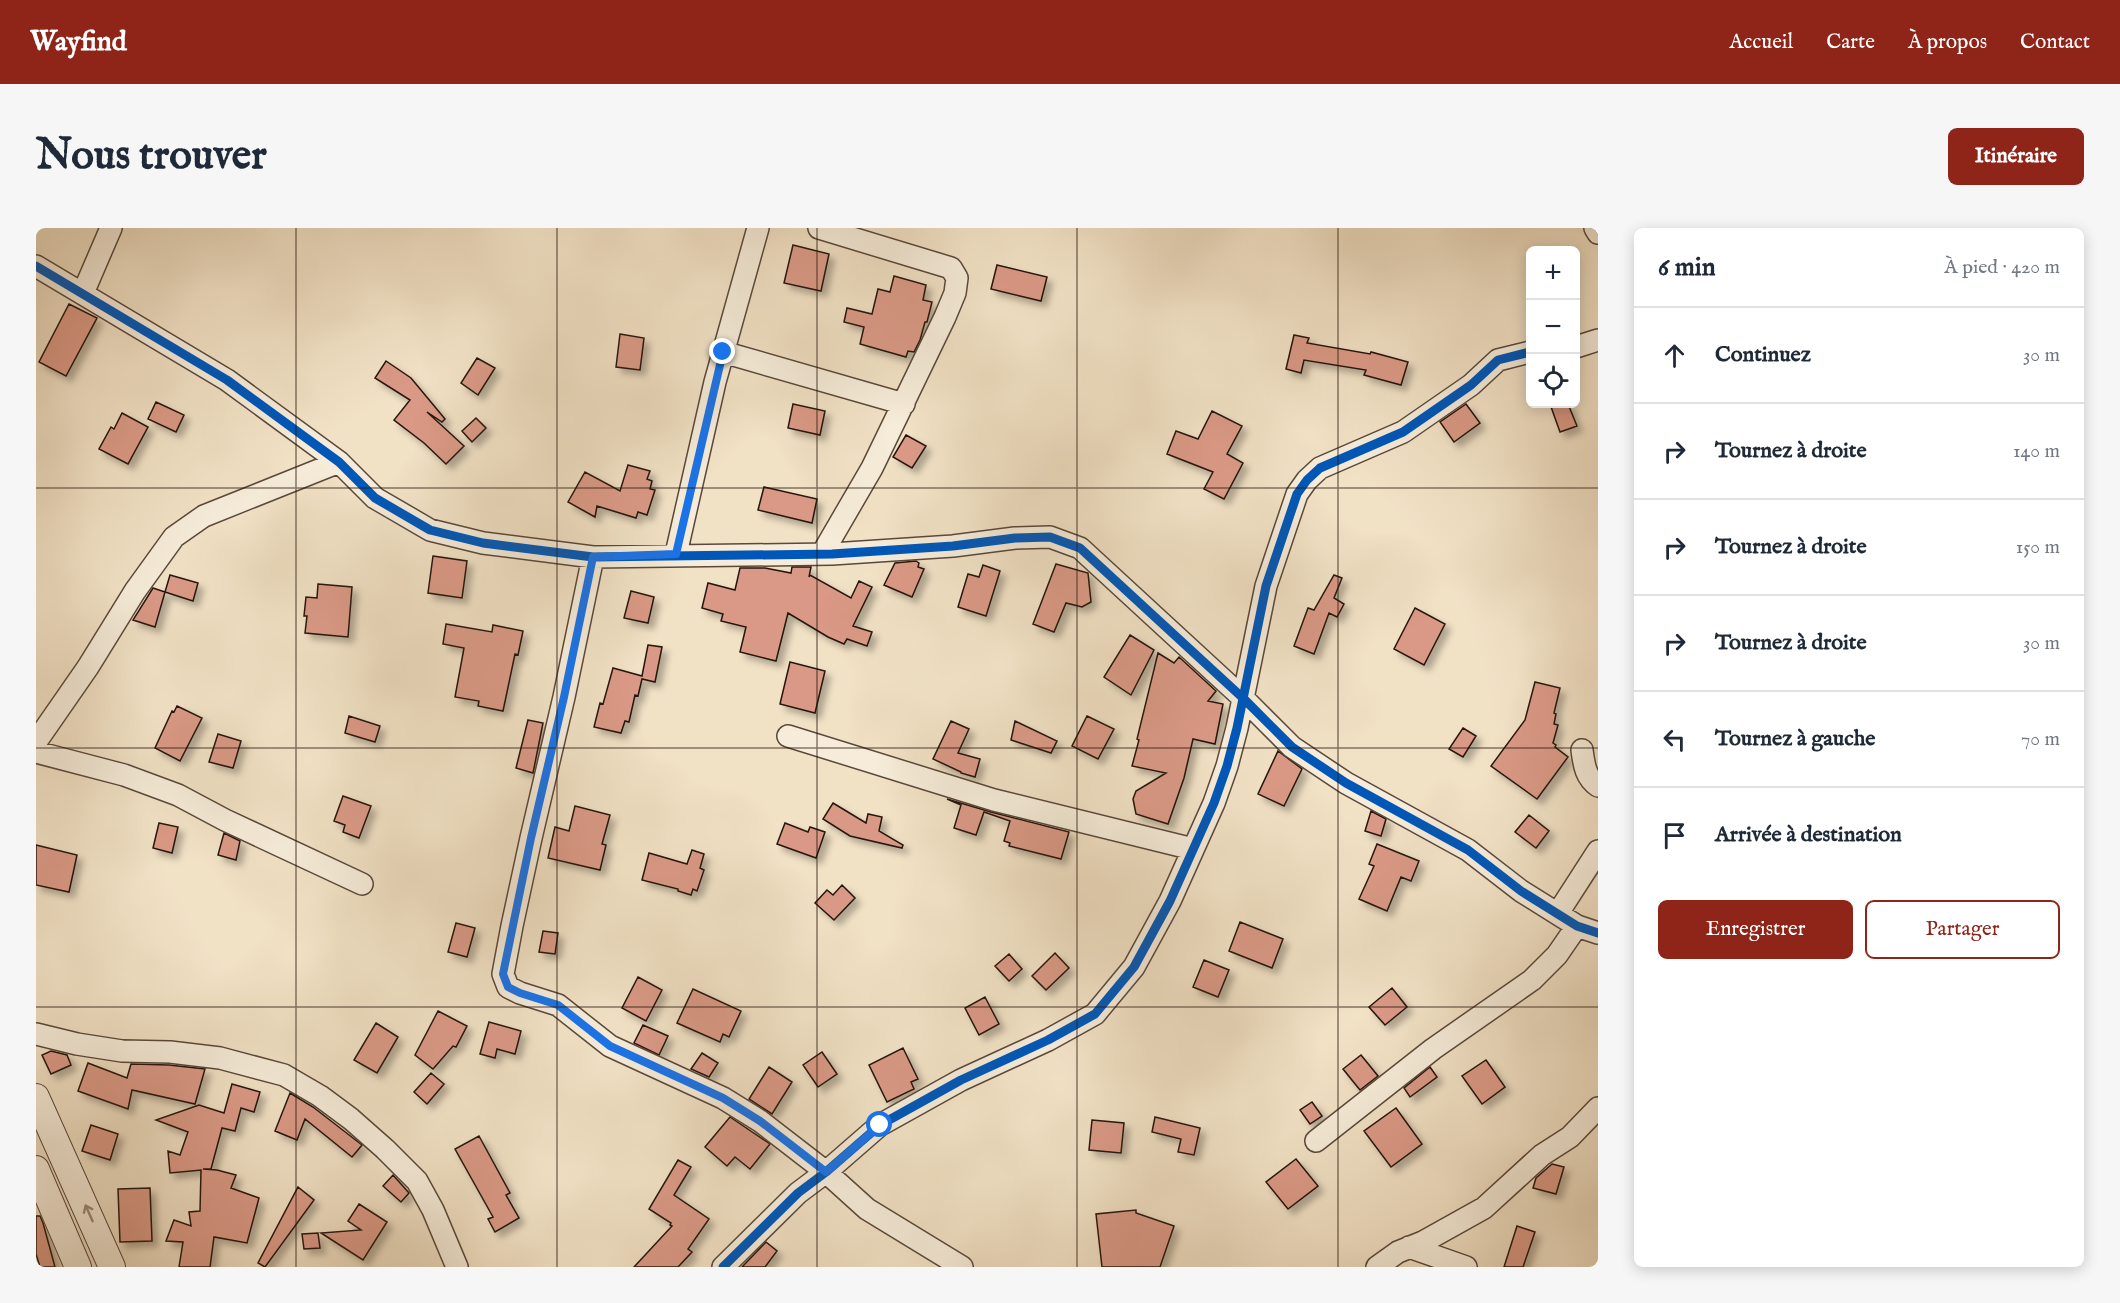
<!DOCTYPE html>
<html lang="fr">
<meta charset="utf-8">
<style>
body{margin:0;font-family:"IM FELL English",serif;background:#f6f6f7;color:#1f2937}
.controls{position:absolute;right:18px;top:18px;display:grid;overflow:hidden;border-radius:9px;box-shadow:0 3px 15px #0003}
.controls button{width:54px;height:54px;display:grid;place-items:center;padding:0;border:0;border-bottom:2px solid #e0e1e3;background:#fff;color:#1f2937;font:30px sans-serif}
.stop{position:absolute;width:18px;height:18px;margin:-14px;border:4px solid #1a73e8;border-radius:50%;background:#fff}
.stop.end{background:#1a73e8;border-color:#fff;box-shadow:0 2px 6px #0008}
.list{margin:0;padding:0;list-style:none}
h2{display:flex;justify-content:space-between;align-items:center;height:78px;margin:0;padding:0 24px;font-size:26px}
h2 small{font-size:20px;font-weight:400;color:#747a83}
.list li{display:grid;grid-template-columns:39px 1fr auto;gap:18px;align-items:center;box-sizing:border-box;height:96px;padding:0 24px;border-top:2px solid #e0e1e3}
.list b{display:block;font-size:22px;white-space:nowrap}
.list em{font-size:20px;font-style:normal;color:#747a83}
.actions{display:flex;gap:12px;padding:18px 24px}
.actions a{flex:1;padding:14px 0;border:2px solid #8f2418;border-radius:9px;text-align:center;font-size:21px;color:#8f2418}
.actions .main{background:#8f2418;color:#fff}
.icon{flex:none;width:33px;height:33px;fill:none;stroke:currentColor;stroke-width:2;stroke-linecap:round;stroke-linejoin:round}
.map{position:relative;flex:none;width:1562px;height:1039px;overflow:hidden;border-radius:9px}
header{display:flex;align-items:center;gap:36px;box-sizing:border-box;height:84px;padding:0 30px;background:#8f2418;color:#fff}
header strong{font-size:28px}
nav{display:flex;gap:33px;margin-inline-start:auto;font-size:21px}
.intro{display:flex;align-items:center;justify-content:space-between;box-sizing:border-box;height:144px;padding:0 36px}
h1{margin:0;font-size:42px}
.button{padding:15px 27px;border-radius:9px;background:#8f2418;color:#fff;font-size:21px;font-weight:700}
main{display:flex;gap:36px;padding:0 36px}
aside{flex:1;background:#fff;border-radius:9px;box-shadow:0 3px 15px #0003}
.map>svg:first-child{display:block}
.building{fill:#da9986;stroke:#27150d;stroke-width:1.5;filter:url(#shadow)}
.lines{fill:none;stroke-linecap:round;stroke-linejoin:round}
.minor-casing{stroke:#5a483b;stroke-width:24}
.tertiary-casing{stroke:#5a483b;stroke-width:28}
.minor{stroke:#f6ecd9;stroke-width:21}
.tertiary{stroke:#f6ecd9;stroke-width:26}
.cycleway-casing{stroke:#f6ecd9;stroke-width:13}
.cycleway{stroke:#0057b8;stroke-width:9}
.oneway{stroke:#998b7d}
.route{stroke:#1a73e8;stroke-width:8}
.grid{fill:none;stroke:#27150d;stroke-width:1.5;stroke-opacity:0.55}
</style>
<header>
<strong>Wayfind</strong>
<nav><a>Accueil</a><a>Carte</a><a>À propos</a><a>Contact</a></nav>
</header>
<div class="intro"><h1>Nous trouver</h1><a class="button">Itinéraire</a></div>
<main>
<div class="map">
<svg width="1562" height="1039" viewBox="0 0 1562 1039">
<defs>
<filter id="shadow"><feDropShadow dx="5.5" dy="5.5" stdDeviation="3" flood-color="#0004"/></filter>
</defs>
<rect width="100%" height="100%" fill="#f1e1c5"/>
<filter id="stains"><feTurbulence type="fractalNoise" baseFrequency=".00333" numOctaves="4"/><feColorMatrix values="0 0 0 0 .2 0 0 0 0 .09 0 0 0 0 .02 0 0 0 .5 -.17"/></filter>
<radialGradient id="worn" r=".72"><stop offset=".6" stop-color="#630" stop-opacity="0"/><stop offset="1" stop-color="#630" stop-opacity=".3"/></radialGradient>
<path class="building" d="M757,17L793,26L785,63L748,55Z
M961,37L1011,49L1005,73L955,61Z
M858,48L890,57L887,72L896,74L891,94H889L884,112L878,124L872,123L870,129L824,116L828,99L808,94L811,80L836,86L842,61L854,64Z
M33,76L61,90L30,148L3,134Z
M584,106L608,110L604,142L580,139Z
M1258,107L1273,110L1271,115L1334,126L1335,124L1372,134L1365,157L1328,147L1330,142L1268,132L1265,145L1250,141Z
M441,130L459,140L442,167L425,155Z
M350,133L375,150L409,191L406,194L391,184L428,218L410,236L388,215L358,192L374,172L339,150Z
M120,174L148,187L140,204L112,191Z
M757,176L789,183L784,207L752,200Z
M1430,176L1444,195L1418,214L1404,194Z
M1514,176H1532L1541,198L1524,204Z
M1176,183L1206,198L1191,226L1207,235L1188,271L1168,261L1177,244L1131,226L1140,203L1162,211Z
M86,185L112,199L92,236L63,221L75,199L78,201Z
M440,190L450,200L436,214L426,203Z
M870,207L890,218L876,240L857,229Z
M592,237L614,243L611,251L616,253L614,261L619,262L611,287L602,284L600,290L561,278L559,289L532,274L549,244L584,263Z
M728,259L781,271L776,295L722,282Z
M397,328L431,333L426,370L392,365Z
M880,333L883,335L882,339L888,341L876,369L848,357L859,335Z
M1020,336L1052,345L1055,374L1046,379L1030,375L1018,404L997,396Z
M947,337L964,343L950,388L922,379L932,346L943,349Z
M756,339H775L773,349L774,347L815,370L823,353L836,359L817,398L836,404L831,418L811,411L808,416L792,409L752,385L740,433L704,424L710,399L685,393L687,386L666,380L672,355L699,362L704,340H729L755,345Z
M134,347L162,355L157,373L129,364Z
M1298,347L1306,350L1298,370L1308,376L1301,389L1293,385L1278,426L1258,418L1272,380L1278,382Z
M282,356L316,359L312,409L269,405L271,388H268L270,369L281,370Z
M117,360L129,364L119,399L97,392Z
M595,363L618,369L612,395L588,390Z
M1379,380L1409,396L1388,437L1358,421Z
M410,396L456,404L457,397L487,403L482,427L479,426L467,483L442,478L443,473L419,469L428,420L407,416Z
M1094,407L1118,422L1095,467L1068,449Z
M612,417L626,419L619,454L606,451L602,468L599,467L593,494L589,493L585,505L558,499L564,475L567,476L577,440L606,448Z
M1122,425L1138,435L1143,429L1180,463L1172,473L1187,476L1179,516L1157,511L1148,550L1132,596L1100,586L1097,571L1100,563L1130,545L1096,538L1103,512L1101,511Z
M754,434L789,443L779,485L744,476Z
M1499,454L1524,460L1518,485L1520,486L1518,496L1522,497L1517,515L1520,517L1519,519L1532,529L1501,571L1455,538L1489,492Z
M141,478L166,490L144,533L119,520L136,483L138,484Z
M313,488L344,498L339,514L309,505Z
M1051,488L1078,501L1062,531L1036,518Z
M492,492L507,495L497,545L480,540Z
M915,493L933,501L922,525L944,531L939,549L925,545V544L897,531Z
M979,493L1021,513L1015,525L975,512Z
M1427,500L1440,508L1427,529L1413,521Z
M182,506L205,513L197,540L173,534Z
M1242,523L1266,541L1248,578L1222,566Z
M307,568L335,578L323,610L307,604L309,597L298,593Z
M911,571L955,584L1033,604L1025,631L973,618L974,615L968,613L974,593L948,584L940,607L918,600L925,577Z
M797,575L830,595L832,586L846,589L843,603L867,617L866,620L814,608L787,591Z
M539,578L574,587L566,616L570,617L564,642L512,630L519,599L533,603Z
M1335,583L1350,591L1345,608L1329,603Z
M1493,587L1513,603L1500,620L1479,604Z
M123,595L142,599L136,625L117,620Z
M749,595L772,604L774,599L789,604L780,630L741,616Z
M188,605L204,613L200,632L182,627Z
M1341,616L1383,633L1375,653L1365,649L1351,683L1323,671L1338,638L1333,636Z
M0,617L41,627L33,664L0,657Z
M656,622L668,626L664,640L668,642L661,663L657,661L655,667L642,663V661L606,652L613,625L651,636Z
M806,657L819,670L798,692L779,675L791,662L797,667Z
M1204,694L1247,711L1236,740L1193,723Z
M420,695L439,700L431,729L412,724Z
M507,703L522,705L519,726L503,724Z
M1019,725L1033,740L1010,762L996,748Z
M973,726L986,741L973,753L959,738Z
M1168,732L1193,742L1182,769L1157,759Z
M602,749L626,762L610,793L586,780Z
M1356,760L1371,779L1349,797L1333,779Z
M657,761L705,783L693,809L687,806L684,814L641,795Z
M949,769L963,796L943,807L929,780Z
M402,783L431,798L420,819L417,818L397,841L379,827Z
M453,794L485,803L479,826L461,821L459,830L444,826Z
M340,795L362,809L341,845L318,832Z
M607,797L632,808L623,827L598,815Z
M867,820L882,851L875,854L878,861L851,874L833,837Z
M15,823L31,827L35,837L15,846L6,827Z
M786,824L801,846L782,859L767,837Z
M666,825L682,835L673,849L655,841Z
M1325,827L1342,848L1324,862L1307,841Z
M1450,832L1469,859L1446,876L1426,848Z
M52,835L91,850L95,836L133,837L169,841L159,876L96,862L92,881L42,863Z
M733,839L756,854L736,886L713,871Z
M1394,839L1401,849L1374,869L1368,860Z
M395,845L408,856L391,876L378,864Z
M196,856L224,864L218,884L205,880L199,903L186,900L175,941H167L181,942L200,947L195,960L223,970L211,1015L178,1009L174,1039H143L147,1014L130,1013L138,992L155,998L153,984L164,983L165,942L134,945L132,923L144,927L152,904L120,892L163,877L188,885Z
M254,865L277,879L326,917L316,929L269,891L261,912L239,903Z
M1276,874L1286,888L1274,896L1264,882Z
M1360,880L1386,916L1355,939L1328,903Z
M694,889L734,916L714,941L699,929L691,938L669,919Z
M1119,889L1164,900L1158,927L1142,924L1145,911L1116,904Z
M1056,892L1088,895L1085,925L1053,922Z
M55,897L82,906L74,932L46,923Z
M443,908L474,965L470,967L483,990L459,1004L452,991L457,989L419,921Z
M1260,931L1282,958L1252,981L1230,954Z
M642,932L655,939L638,967L673,991L652,1021L656,1024L642,1039H598L636,998L634,997L635,995L613,981Z
M1516,936L1528,939L1520,966L1497,960L1500,950Z
M357,947L373,965L365,974L347,958Z
M262,959L278,972L229,1039L222,1035Z
M114,960L116,1013L84,1014L82,961Z
M323,976L351,994L327,1032L285,1005L325,1002L312,993Z
M1100,982V985L1138,998L1124,1039H1066L1060,986Z
M0,988H4L7,995L19,1039H4L0,1026Z
M1481,998L1499,1004L1487,1039H1468Z
M282,1005L284,1020L268,1021L266,1006Z
M730,1014L741,1023L729,1039H706Z"/>
<g class="lines">
<g class="minor-casing">
<path id="minor" d="M783,0L915,40L921,50L919,65L909,89L836,240L786,326
M1559,0L1562,5
M0,38L191,152L303,234L339,270L394,302L447,315L557,329L796,326L917,318L979,310L1014,309L1044,320L1208,471L1256,519L1310,555L1432,622L1485,663L1541,698L1562,705
M47,65L75,0
M1540,119L1562,112
M687,124L868,176
M640,326L679,154L722,0
M557,329L528,469L495,610L476,698L467,746L472,759L484,765L522,777L574,818L687,870L724,893L790,944L831,981L926,1039
M752,508L958,572L1157,621
M0,514L52,439L99,363L138,309L168,288L303,234
M1546,522C1548,536 1549,549 1562,558
M0,524L88,547L142,567L189,592L326,656
M1522,685L1562,623
M0,806L41,816L86,823L134,824L184,830L248,847L284,868L315,891L349,921L381,953L397,982L421,1039
M1280,913L1397,821L1496,752L1521,727L1541,698
M1373,1019L1430,1039
M687,1039L762,965L790,944L844,897L925,852L1012,812L1059,786L1098,739L1134,673L1178,575L1191,538L1201,500L1230,358L1261,266L1271,252L1284,240L1367,204L1435,157L1462,132L1494,124
M1341,1039L1362,1024L1387,1014L1448,980L1506,927L1534,909L1562,880"/>
</g>
<g class="tertiary-casing">
<path id="tertiary" d="M0,869L76,1039
M0,941L42,1039"/>
</g>
<use href="#minor" class="minor"/>
<use href="#tertiary" class="tertiary"/>
<g class="cycleway-casing">
<path id="cycleway" d="M0,38L191,152L303,234L339,270L394,302L447,315L557,329L796,326L917,318L979,310L1014,309L1044,320L1208,471L1256,519L1310,555L1432,622L1485,663L1541,698L1562,705
M687,1039L762,965L790,944L844,897L925,852L1012,812L1059,786L1098,739L1134,673L1178,575L1191,538L1201,500L1230,358L1261,266L1271,252L1284,240L1367,204L1435,157L1462,132L1494,124"/>
</g>
<use href="#cycleway" class="cycleway"/>
</g>
<defs><path id="oneway-shaft" d="M-6 0H5M1.5-3L5.5 0L1.5 3" fill="none" stroke-width="1.6" stroke-linecap="round" stroke-linejoin="round" transform="scale(1.5)"/></defs>
<use class="oneway" href="#oneway-shaft" transform="translate(53 985) rotate(-114)"/>
<g class="lines">
<path class="route" d="M687,124L640,326L557,329L528,469L495,610L467,746L472,759L484,765L522,777L574,818L687,870L724,893L790,944L844,897"/>
</g>
<path class="grid" d="M260,0V1039M521,0V1039M781,0V1039M1041,0V1039M1302,0V1039M0,260H1562M0,520H1562M0,779H1562"/>
<rect width="100%" height="100%" filter="url(#stains)"/>
<rect width="100%" height="100%" fill="url(#worn)"/>
</svg>
<div class="controls">
<button>+</button>
<button>−</button>
<button><svg class="icon" aria-label="locate" viewBox="0 0 24 24"><circle cx="12" cy="12" r="6"/><path d="M12 2v4M12 18v4M2 12h4M18 12h4"/></svg></button>
</div>
<div class="stop" style="left:844px;top:897px"></div>
<div class="stop end" style="left:687px;top:124px"></div>
</div>
<aside>
<h2>6 min<small>À pied · 420 m</small></h2>
<ul class="list">
<li><svg class="icon" aria-label="ahead" viewBox="0 0 24 24"><path d="M12 20V5M6 11l6-6 6 6"/></svg><div><b>Continuez</b></div><em>30 m</em></li>
<li><svg class="icon" aria-label="right" viewBox="0 0 24 24"><path d="M7 20v-9h11M14 6l5 5-5 5"/></svg><div><b>Tournez à droite</b></div><em>140 m</em></li>
<li><svg class="icon" aria-label="right" viewBox="0 0 24 24"><path d="M7 20v-9h11M14 6l5 5-5 5"/></svg><div><b>Tournez à droite</b></div><em>150 m</em></li>
<li><svg class="icon" aria-label="right" viewBox="0 0 24 24"><path d="M7 20v-9h11M14 6l5 5-5 5"/></svg><div><b>Tournez à droite</b></div><em>30 m</em></li>
<li><svg class="icon" aria-label="left" viewBox="0 0 24 24"><path d="M17 20v-9H6M10 6l-5 5 5 5"/></svg><div><b>Tournez à gauche</b></div><em>70 m</em></li>
<li><svg class="icon" aria-label="arrive" viewBox="0 0 24 24"><path d="M6 21V4h12l-3 4 3 4H6"/></svg><div><b>Arrivée à destination</b></div></li>
</ul>
<div class="actions"><a class="main">Enregistrer</a><a>Partager</a></div>
</aside>
</main>
